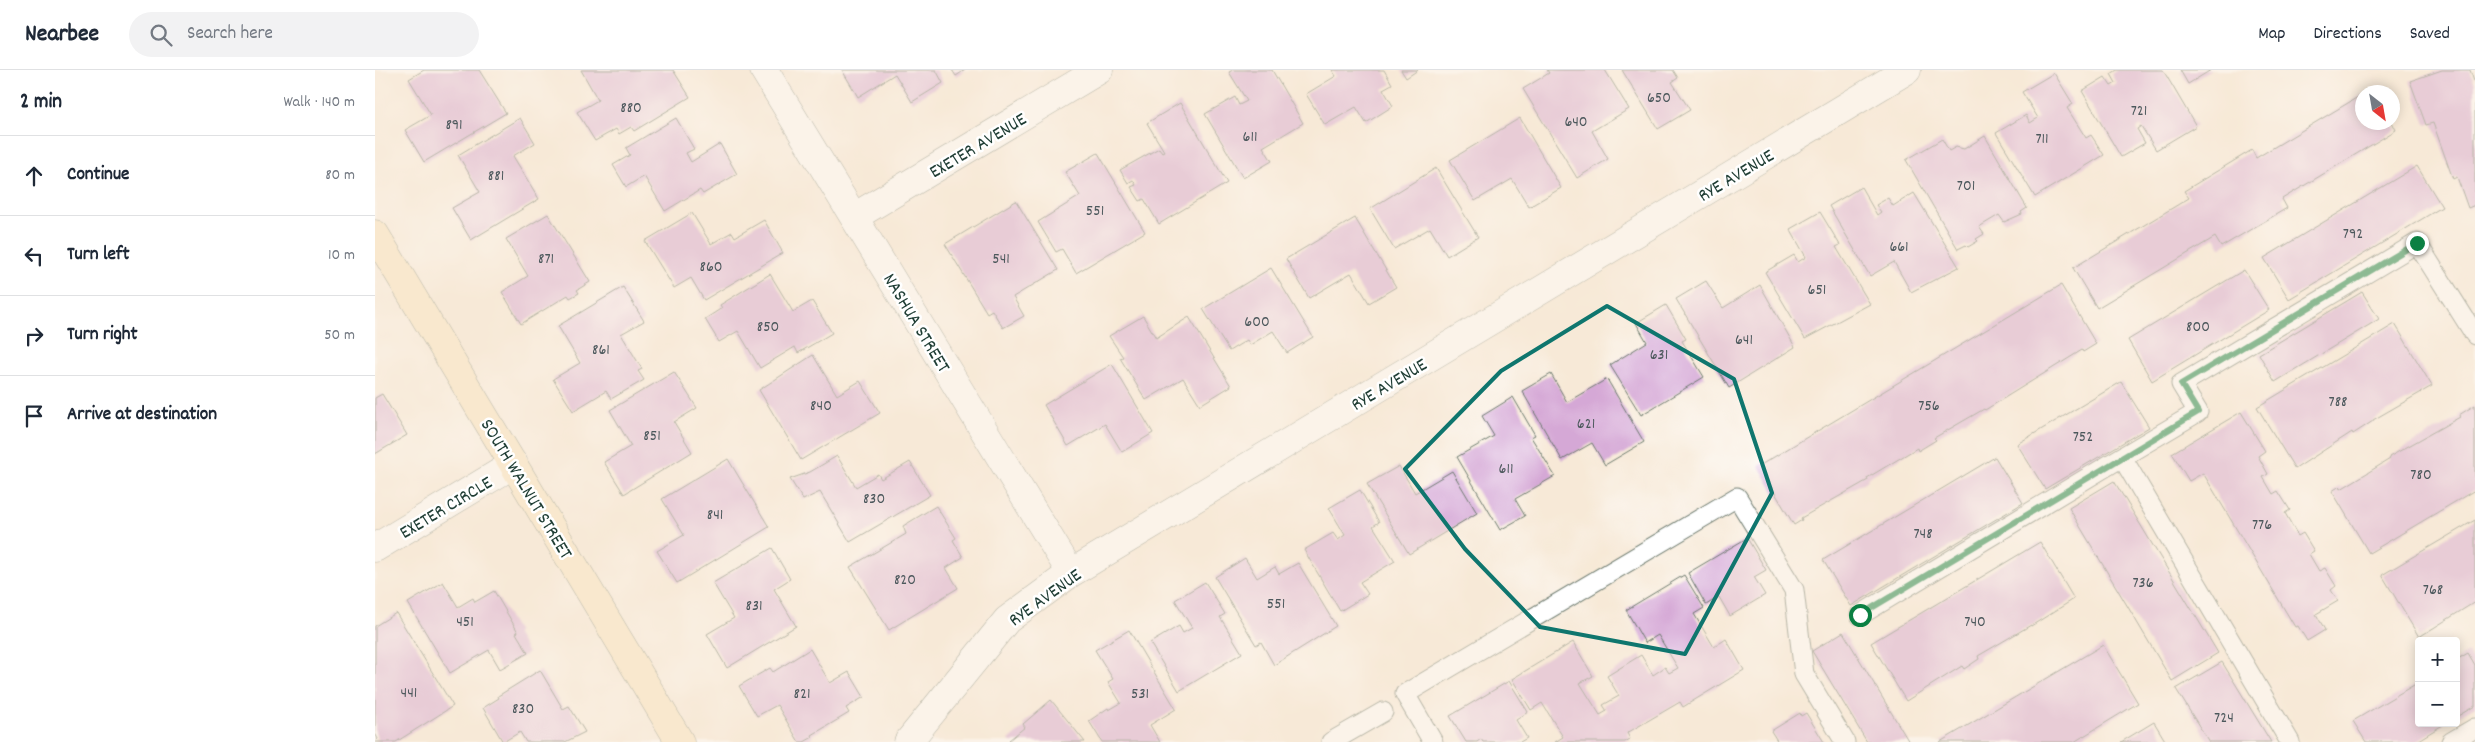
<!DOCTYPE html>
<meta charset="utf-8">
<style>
body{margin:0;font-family:Dekko,sans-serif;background:#f2f2f3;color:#1f2937}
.controls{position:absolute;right:15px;bottom:15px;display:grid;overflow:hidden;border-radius:5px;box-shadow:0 2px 12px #0003}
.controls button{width:45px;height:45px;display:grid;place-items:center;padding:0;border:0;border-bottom:1px solid #e0e1e3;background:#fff;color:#1f2937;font:25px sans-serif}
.compass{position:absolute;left:1980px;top:15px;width:45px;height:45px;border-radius:50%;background:#fff;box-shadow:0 2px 12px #0003;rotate:149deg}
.stop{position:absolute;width:15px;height:15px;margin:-11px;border:4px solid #0b8043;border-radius:50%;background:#fff}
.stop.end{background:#0b8043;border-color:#fff;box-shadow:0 1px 5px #0008}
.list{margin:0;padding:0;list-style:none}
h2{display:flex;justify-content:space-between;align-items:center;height:65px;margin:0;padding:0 20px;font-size:21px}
h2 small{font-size:16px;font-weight:400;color:#747a83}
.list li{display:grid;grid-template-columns:32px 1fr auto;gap:15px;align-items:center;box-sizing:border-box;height:80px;padding:0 20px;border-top:1px solid #e0e1e3}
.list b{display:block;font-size:19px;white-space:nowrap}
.list em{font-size:16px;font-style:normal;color:#747a83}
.icon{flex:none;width:28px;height:28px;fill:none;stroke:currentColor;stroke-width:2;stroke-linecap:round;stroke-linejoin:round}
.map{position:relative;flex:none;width:2100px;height:672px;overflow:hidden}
header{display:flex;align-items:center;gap:30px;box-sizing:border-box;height:70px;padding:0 25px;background:#fff;border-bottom:1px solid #e0e1e3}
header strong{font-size:24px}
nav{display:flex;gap:28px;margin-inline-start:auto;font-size:18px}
.search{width:350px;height:45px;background:#f2f2f3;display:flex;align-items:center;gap:12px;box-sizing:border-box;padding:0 18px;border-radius:28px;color:#747a83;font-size:19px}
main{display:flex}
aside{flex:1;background:#fff}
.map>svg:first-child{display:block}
.building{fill:#d5a8d6}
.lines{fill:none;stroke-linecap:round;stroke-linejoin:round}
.lane-casing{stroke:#6b796d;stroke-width:21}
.street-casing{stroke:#6b796d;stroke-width:29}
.secondary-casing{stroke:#6b796d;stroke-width:29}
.lane{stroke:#fff;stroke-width:19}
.street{stroke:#fff;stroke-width:28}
.secondary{stroke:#fae7c3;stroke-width:28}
.route{stroke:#0b8043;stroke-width:6}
.marked{fill:none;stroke:#0f766e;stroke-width:4;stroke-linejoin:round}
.labels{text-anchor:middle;stroke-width:5;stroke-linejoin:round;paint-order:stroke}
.number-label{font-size:16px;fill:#4c585c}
.street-label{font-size:19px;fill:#1f3d34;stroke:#fff}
</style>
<header>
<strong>Nearbee</strong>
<div class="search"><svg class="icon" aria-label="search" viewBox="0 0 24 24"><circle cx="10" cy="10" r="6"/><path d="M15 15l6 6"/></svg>Search here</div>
<nav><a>Map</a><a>Directions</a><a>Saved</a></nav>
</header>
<main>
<aside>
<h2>2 min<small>Walk · 140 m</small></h2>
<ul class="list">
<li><svg class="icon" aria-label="ahead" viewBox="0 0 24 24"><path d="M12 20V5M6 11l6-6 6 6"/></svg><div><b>Continue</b></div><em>80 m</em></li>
<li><svg class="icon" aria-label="left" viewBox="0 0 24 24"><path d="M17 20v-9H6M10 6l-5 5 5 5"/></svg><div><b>Turn left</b></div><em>10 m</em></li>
<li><svg class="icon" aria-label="right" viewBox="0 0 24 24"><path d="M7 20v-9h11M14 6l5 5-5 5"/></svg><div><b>Turn right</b></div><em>50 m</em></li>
<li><svg class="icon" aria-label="arrive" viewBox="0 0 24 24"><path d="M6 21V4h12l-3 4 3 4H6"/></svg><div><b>Arrive at destination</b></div></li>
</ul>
</aside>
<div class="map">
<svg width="2100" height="672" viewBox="0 0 2100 672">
<rect width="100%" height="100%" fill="#fff"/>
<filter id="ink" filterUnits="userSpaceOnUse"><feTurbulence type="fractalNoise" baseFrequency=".02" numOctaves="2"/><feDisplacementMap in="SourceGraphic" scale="10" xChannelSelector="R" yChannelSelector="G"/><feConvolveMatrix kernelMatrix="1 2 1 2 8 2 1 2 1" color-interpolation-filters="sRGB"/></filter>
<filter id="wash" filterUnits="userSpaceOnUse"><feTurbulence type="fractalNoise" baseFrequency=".0096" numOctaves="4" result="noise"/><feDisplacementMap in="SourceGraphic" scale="20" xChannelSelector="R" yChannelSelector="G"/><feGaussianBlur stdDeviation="1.12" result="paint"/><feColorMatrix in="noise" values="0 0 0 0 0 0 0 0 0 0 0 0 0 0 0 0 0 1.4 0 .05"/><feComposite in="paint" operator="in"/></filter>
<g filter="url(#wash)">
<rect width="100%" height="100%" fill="#f7e9d7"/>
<g id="blocks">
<path class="building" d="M49,0H104L131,43L49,92L30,60L56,45L34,9Z
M206,0H298L315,27L259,61L256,57L244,64L241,59L220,71L202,42L223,30Z
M467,0H561L568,13L537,32L520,4L483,27Z
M577,0H590L581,6Z
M858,0H897L928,53L888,77L897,91L868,108L830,44L860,27L864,35L872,31L854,2Z
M957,0H1009L1017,14L1008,19L1018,36L991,53L981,37L950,55L931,24L961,6Z
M1026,0H1043L1031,8Z
M1172,0H1230L1254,39L1217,61L1233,89L1202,108L1148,19L1174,3Z
M1247,0H1298L1303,8L1297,12L1315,40L1283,59Z
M1742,0H1788L1821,56L1781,80L1766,56L1762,59L1770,73L1746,87L1707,21L1730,7L1736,16L1741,13L1736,4Z
M1805,0H1836L1813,14Z
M2067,0H2095L2100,14V135L2093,138L2082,107L2078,109L2058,53L2051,55L2035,11Z
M1679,3L1698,34L1692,38L1711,68L1716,65L1729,85L1660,127L1621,63L1651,45L1655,53L1663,48L1647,22Z
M1988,24V52H2017L2021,60L1907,129L1912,138L1846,177L1840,167L1722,238L1698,198L1814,128L1809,121L1877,80L1881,88Z
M805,33L852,113L784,154L769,129L765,131L756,117L761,115L758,110L753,113L745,100L784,78L787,82L789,81L772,53Z
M145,48L160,73L138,86L164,129L96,170L77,138L105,122L83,85Z
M301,48L319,79L311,83L316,92L345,74L362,104L328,124L325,120L290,141L269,106L251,117L238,95L255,85L251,78Z
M1145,48L1186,118L1154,137L1137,109L1100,131L1075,90Z
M1610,66L1652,138L1646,142L1647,144L1629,152L1624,145L1604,157L1609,164L1601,169L1603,171L1593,177L1591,175L1583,179L1531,90L1567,69L1574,81L1581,77L1589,79Z
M723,83L770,162L701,203L687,179L681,182L663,152L705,126L690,102Z
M2042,96L2067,137L1914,229L1889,188Z
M1061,98L1103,167L1072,186L1055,158L1019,179L995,139Z
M1486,117L1502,145L1506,142L1501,135L1513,128L1518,136L1539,123L1584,197L1536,222L1519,192L1495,206L1454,136Z
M641,131L683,200L638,227L649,246L628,258L617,240L612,243L570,174Z
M1445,142L1465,175L1461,177L1495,234L1430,269L1390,202L1419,185L1423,192L1431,187L1415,159Z
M317,143L336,174L357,162L360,167L389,150L408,183L329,230L316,208L299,218L270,171Z
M173,144L215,212L202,220L204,223L195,228L193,225L146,254L127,222L153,206L131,169Z
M980,148L1021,217L994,233L976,203L934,228L911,189Z
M896,198L938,267L912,283L898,261L875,275L872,270L854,281L828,239Z
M1869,200L1894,240L1777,311L1753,270Z
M395,204L418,242L437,231L457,263L423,283L420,277L385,298L363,261L344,272L330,249L347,238L345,235Z
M1331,211L1348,238L1385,215L1420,277L1354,318L1301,229Z
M1686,215L1721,274L1708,282L1707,280L1610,340L1609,339L1559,368L1561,370L1543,381L1542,378L1492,408L1493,410L1426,448L1427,450L1419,455L1384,396Z
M248,217L269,251L246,264L267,299L263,301L269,310L236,329L231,321L198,341L178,309L205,293L183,256Z
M1987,222L2004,249L1900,312L1884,284Z
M1291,235L1311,269L1307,271L1329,307L1266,345L1235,295L1272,272L1261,253Z
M768,246L781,268L814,247L856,316L825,335L808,308L771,330L745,288L748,287L734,266Z
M2020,254L2057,316L1998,350V351L1978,364L1977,362L1920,399L1882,337Z
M438,285L462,325L485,311L505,343L426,390L384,320Z
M737,294L778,363L747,382L730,354L693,376L669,335Z
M299,302L322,338L299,352L317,382L249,424L229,392L256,376L235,340Z
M1176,304L1192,332L1232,309L1269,372L1230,395L1217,373L1187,390L1147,321Z
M1746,312L1774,357L1670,419L1642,374Z
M7,324L32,365L0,384V328Z
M1138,327L1160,365L1156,367L1180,406L1140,429L1150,446L1125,460L1082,387L1119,366L1107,346Z
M2100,335V420L1994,483L1957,421L1965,416L1966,419L2015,389L2014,387L2085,347L2084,345Z
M1866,342L1890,381L1883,386L1893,404L1888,407L1898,424L1903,421L1915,440L1910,443L1923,466L1928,463L1939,481L1934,484L1944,501L1950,498L1961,516L1956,520L1963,531L1941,544L1950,560L1932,571L1923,556L1920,557L1828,403L1814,411L1797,383Z
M462,386L481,417L503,404L506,409L535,392L555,425L475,472L445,422L428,430L415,409L435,402Z
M1620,387L1648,433L1476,536L1448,490Z
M353,389L394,457L302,513L282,481L309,465L287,429Z
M1024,396L1040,423L1077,401L1102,443L1034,484L992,414Z
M1739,411L1843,583L1797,611L1694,438Z
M985,420L1004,452L998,456L1020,491L985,512L993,524L965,541L929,480L958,463L963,470L970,465L954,438Z
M561,436L581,468L578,470L588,487L571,498L583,518L514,560L475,497L531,464L528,456Z
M2100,450V532L2044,567L2007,505Z
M1372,468L1391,500L1379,507L1390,525L1355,546L1344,527L1331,535L1313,503Z
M1665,472L1699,529L1656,556V555L1603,586L1604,589L1589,599L1587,596L1531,631L1496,573Z
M397,478L415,509L399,519L421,556L352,598L332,564L359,548L338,513Z
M870,488L882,508L900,497L904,504L923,493L961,556L899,595L886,572L881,575L840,507Z
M1309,505L1329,538L1319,544L1339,577L1351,569L1369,600L1308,637L1305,632L1252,663L1255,669L1250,672H1180L1188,667L1167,633L1156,640L1137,609L1198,572L1218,606L1205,613L1225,645L1232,641L1228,635L1244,626L1232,606L1266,585L1278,605L1290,597L1294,603L1303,598L1283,565L1270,573L1251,540Z
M68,512L83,537L98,528L100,532L119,521L143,562L141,563L153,583L125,599L114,580L75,603L33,533Z
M830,512L850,544L845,547L867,583L804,621L775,573L804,556L808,563L817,558L800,530Z
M21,543L78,636L21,672H0L3,669L0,663V556Z
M754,560L801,639L775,655L785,672H727L714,651L733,638L734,640L746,633L733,612L738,609L720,580Z
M1468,562L1534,672H1492L1437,581Z
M1728,575L1763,633L1699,672H1565Z
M435,579L455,613L474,602L489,627L471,638L474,643L437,665L438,667L429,672H424L402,635L382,646L364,616L395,598L398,602Z
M2093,583L2100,595V636L2081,647V590Z
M1847,592L1896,672H1834L1801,619Z
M165,600L188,639L194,636L210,662L190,672H151L145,662L128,672L108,638L124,628L123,626Z
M1134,611L1153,642L1141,650L1152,668L1145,672H1108L1106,669L1102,672H1091L1075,646Z
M2044,612V653H2071L2040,672H1991L1978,651Z
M676,630L710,672H636L634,670L650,657L648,654Z
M1425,643L1426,646L1431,643L1449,672H1403L1396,661Z
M1779,652L1791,672H1746Z"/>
</g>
</g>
<g filter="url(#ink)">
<use href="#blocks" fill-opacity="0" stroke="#6b796d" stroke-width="1"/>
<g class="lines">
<g class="lane-casing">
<path id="lane" d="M1747,387L1823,342L1806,314L2042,173L2100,265
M1485,545L1747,387L1915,672
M956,672L1008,642
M1058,672L1030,624L1362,427L1419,520L1429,604L1470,672
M2076,672L2100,658"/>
</g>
<g class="street-casing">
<path id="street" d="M389,0L696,503
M479,147L724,0
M0,478L139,394
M533,672L632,550L696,503L1532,0"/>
</g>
<g class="secondary-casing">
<path id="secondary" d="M0,164L305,672"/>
</g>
<use href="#lane" class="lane"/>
<use href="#street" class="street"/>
<use href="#secondary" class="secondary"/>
</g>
</g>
<g class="lines" filter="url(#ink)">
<path class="route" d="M1485,545L1823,342L1806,314L2042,173"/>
</g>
<path d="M0 0H2100V672H0ZM1232,236L1359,309L1397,423L1310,584L1165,557L1090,479L1030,399L1126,301Z" fill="#f7e9d7" fill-opacity=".55" fill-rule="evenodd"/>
<path class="marked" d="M1232,236L1359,309L1397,423L1310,584L1165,557L1090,479L1030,399L1126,301Z"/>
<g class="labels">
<g class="number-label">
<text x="1284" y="32">650</text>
<text x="256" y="42">880</text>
<text x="1764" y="45">721</text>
<text x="1201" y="56">640</text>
<text x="79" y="59">891</text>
<text x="875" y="71">611</text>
<text x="1667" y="73">711</text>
<text x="121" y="110">881</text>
<text x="1591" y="120">701</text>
<text x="720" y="145">551</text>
<text x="1978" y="168">792</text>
<text x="1524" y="181">661</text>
<text x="171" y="193">871</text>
<text x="626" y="193">541</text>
<text x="336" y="201">860</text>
<text x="1442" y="224">651</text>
<text x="882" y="256">600</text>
<text x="393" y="261">850</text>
<text x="1823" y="261">800</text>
<text x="1369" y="274">641</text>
<text x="226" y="284">861</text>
<text x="1284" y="289">631</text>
<text x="1963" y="336">788</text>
<text x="446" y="340">840</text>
<text x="1554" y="340">756</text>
<text x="1211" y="358">621</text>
<text x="277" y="370">851</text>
<text x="1708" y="371">752</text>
<text x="1131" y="403">611</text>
<text x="2046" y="409">780</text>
<text x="499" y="433">830</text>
<text x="340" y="449">841</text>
<text x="1887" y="459">776</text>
<text x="1548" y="468">748</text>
<text x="530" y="514">820</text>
<text x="1768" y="517">736</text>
<text x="2058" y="524">768</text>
<text x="901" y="538">551</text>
<text x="379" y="540">831</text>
<text x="90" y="556">451</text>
<text x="1600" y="556">740</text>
<text x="34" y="627">441</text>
<text x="427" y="628">821</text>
<text x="765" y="628">531</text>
<text x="148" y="643">830</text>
<text x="1849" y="652">724</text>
</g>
<g class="street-label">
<text transform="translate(602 74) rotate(-31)" y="7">EXETER AVENUE</text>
<text transform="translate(1360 104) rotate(-31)" y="7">RYE AVENUE</text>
<text transform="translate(543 252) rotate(59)" y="7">NASHUA STREET</text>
<text transform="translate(1013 313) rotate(-31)" y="7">RYE AVENUE</text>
<text transform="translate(153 418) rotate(59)" y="7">SOUTH WALNUT STREET</text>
<text transform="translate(70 436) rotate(-31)" y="7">EXETER CIRCLE</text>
<text transform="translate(669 526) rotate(-36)" y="7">RYE AVENUE</text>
</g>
</g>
</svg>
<div class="controls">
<button>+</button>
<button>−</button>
</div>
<svg class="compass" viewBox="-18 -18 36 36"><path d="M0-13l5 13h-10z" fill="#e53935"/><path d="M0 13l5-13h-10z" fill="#747a83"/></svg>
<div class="stop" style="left:1485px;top:545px"></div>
<div class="stop end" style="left:2042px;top:173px"></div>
</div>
</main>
